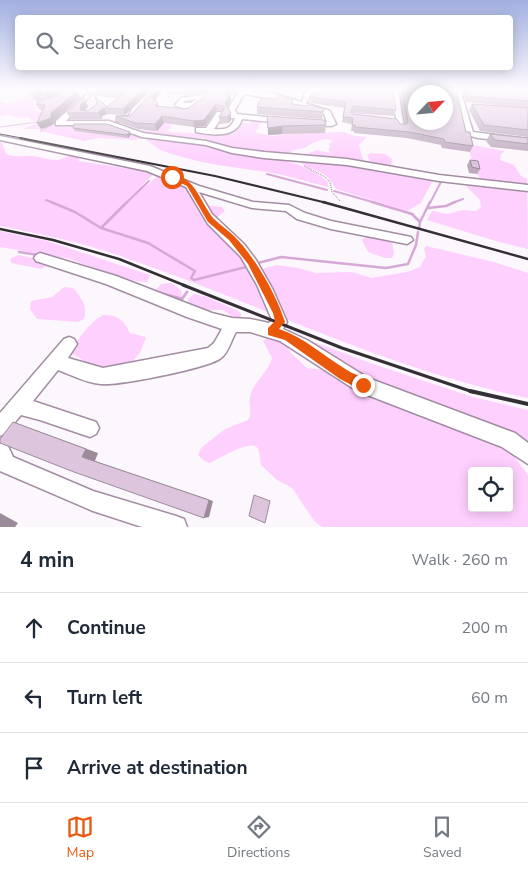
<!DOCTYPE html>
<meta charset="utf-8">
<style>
body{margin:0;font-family:"Nunito Sans",sans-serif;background:#f6f6f7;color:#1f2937}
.controls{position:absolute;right:15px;bottom:15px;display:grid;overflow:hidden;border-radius:5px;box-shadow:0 2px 12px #0003}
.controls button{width:45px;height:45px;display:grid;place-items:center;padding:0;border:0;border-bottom:1px solid #e0e1e3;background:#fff;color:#1f2937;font:25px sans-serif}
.compass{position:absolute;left:408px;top:85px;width:45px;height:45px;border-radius:50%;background:#fff;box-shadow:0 2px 12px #0003;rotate:64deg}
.stop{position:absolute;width:15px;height:15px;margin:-11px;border:4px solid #ea580c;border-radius:50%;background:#fff}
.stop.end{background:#ea580c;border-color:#fff;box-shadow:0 1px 5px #0008}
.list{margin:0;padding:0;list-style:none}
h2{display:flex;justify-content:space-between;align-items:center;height:65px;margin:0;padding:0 20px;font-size:21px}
h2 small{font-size:16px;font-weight:400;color:#747a83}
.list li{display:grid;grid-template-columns:32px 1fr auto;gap:15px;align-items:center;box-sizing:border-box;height:70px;padding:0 20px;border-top:1px solid #e0e1e3}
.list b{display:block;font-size:19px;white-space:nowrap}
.list em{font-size:16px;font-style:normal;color:#747a83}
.icon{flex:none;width:28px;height:28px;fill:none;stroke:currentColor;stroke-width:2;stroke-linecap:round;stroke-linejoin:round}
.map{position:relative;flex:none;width:528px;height:527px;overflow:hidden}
.search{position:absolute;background:#fff;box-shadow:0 2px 12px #0003;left:15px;right:15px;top:15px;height:55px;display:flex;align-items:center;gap:12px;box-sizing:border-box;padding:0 18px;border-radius:5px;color:#747a83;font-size:19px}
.sheet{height:275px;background:#fff}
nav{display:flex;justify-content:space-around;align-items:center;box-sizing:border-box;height:70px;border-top:1px solid #e0e1e3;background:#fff;font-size:14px;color:#747a83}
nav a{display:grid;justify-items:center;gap:2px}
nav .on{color:#ea580c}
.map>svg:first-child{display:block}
.built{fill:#ffe7fe}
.green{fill:#fed0fe;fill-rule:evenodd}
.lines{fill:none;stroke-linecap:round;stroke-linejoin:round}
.stream-far3{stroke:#d7a8d7;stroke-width:1}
.stream-far2{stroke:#d7a8d7;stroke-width:2}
.stream-far1{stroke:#d7a8d7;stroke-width:2.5}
.stream{stroke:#d7a8d7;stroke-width:3}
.minor-casing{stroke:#a28da2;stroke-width:3}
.path{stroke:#918b91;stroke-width:1;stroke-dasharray:1 1;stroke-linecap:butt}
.minor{fill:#fff;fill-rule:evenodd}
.rail-far4{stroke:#342e35;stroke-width:1}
.rail-far3{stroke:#342e35;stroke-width:2}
.rail-far2{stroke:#342e35;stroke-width:2.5}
.rail-far1{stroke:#342e35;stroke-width:3}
.rail{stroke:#342e35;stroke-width:4}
.wall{fill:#beaabe}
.shaded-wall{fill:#9b8b9b}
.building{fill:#ddc6dd;stroke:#9b8b9b;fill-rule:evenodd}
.route{fill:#ea580c}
</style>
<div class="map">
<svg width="528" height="527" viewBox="0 0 528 527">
<rect width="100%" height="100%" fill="#fcf7fc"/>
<path class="built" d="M42,89H88L95,93L92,96L104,108L90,115L131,123L144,117L132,127L64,123V114L23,106Z"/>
<path class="green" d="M36,89H51C42,93 35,96 33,107L37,112L53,109L65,111L49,120L33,121L29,117L16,118L8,114L0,116V104C14,103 26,98 36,89Z
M58,120L53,125C70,120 128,132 146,137L135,140L99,138L84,141L40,131L42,129H22L41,122Z
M253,120L264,121L258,125L260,128L255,131L257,133L273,136L285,134L344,132L355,136L367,137L359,145L363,160L302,156L317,150L332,154L328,150L330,148L329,144L333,141C324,136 314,143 306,147C301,150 295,148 290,152L293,155L231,148L202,138L169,137L137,132L169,122L172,127L167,131L169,132L226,135L233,134L240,127V122L248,124Z
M151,137C181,140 212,146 242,152C272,158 305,161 328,182V187C310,183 291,176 272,173C235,167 196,164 161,150C157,149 152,143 146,140Z
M0,142L2,143L6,154C15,158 24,155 33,156C41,157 48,160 57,160C65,159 69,153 79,156V161L131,169C140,168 144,172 153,173L154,174L142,185V188C150,186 151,180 158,176C167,171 192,191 201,195L203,205L222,207L225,211L218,217H207L205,223L209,227L214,229L219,235L231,240L250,272L277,265L298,268L316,273L352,272L372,278L407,272L420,267L426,256L424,249L426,246L494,262L528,273V398C379,368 243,295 99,249C67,239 34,233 0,226Z
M473,145L505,151L501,154L500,160L514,165L521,176L527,179L528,249L499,242L427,220L432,211L448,214L462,210L476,211L481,207L480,200L465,185L482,181C476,176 472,157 468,148Z
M371,153L385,154L392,159L391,167L368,163L370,161L367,155Z
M299,159L326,160L431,179L432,182L421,203L407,211L336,189C332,183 330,178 323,174C315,169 301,167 299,159Z
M0,231L47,241L150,275L147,282L135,281L104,272L70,259L0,247Z
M367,235L388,238L392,242L394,254L392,258H385L368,252L362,240Z
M18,255L29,257L49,265L41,269L11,263L10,259Z
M171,283L181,290L182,297L179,298L156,290L161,284Z
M64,287L73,288C81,297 88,306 84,319L78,322L37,319L30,309L31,301L52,297Z
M194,294L204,296L236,310L241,313V318L236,319L223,310H199L189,305L188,299Z
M103,315C118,315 124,320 130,333L146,337L140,353L125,369L89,368L86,362L71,353C77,339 90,322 103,315Z
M271,335L284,340L291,353L307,368L325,370L448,418L510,451L528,475V527H322L314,521L292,488L277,480L261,465C260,461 260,453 258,449C252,437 218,460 210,463L204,461L198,455L201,448L225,429L248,420C253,411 248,406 250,397C253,382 268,373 272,358L263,341ZM472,471H509V508H472Z
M303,338L376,365L473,397L528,410V446L367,382L302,340Z"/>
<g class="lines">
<path class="stream-far3" d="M0,127L38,122"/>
<path class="stream-far2" d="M267,174L327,190
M334,191L376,203
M46,200L54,203
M126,203L149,181
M430,203L442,180
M452,203L463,199"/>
<path class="stream-far1" d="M51,202L75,212L101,228L148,243L195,271L191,278L194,280L246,267
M372,202L412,214L420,222
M428,208L446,206L455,202
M101,228L127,202
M419,229L420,222L430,202
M19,252L38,255
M258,263L281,257L386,268L408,264L416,245L418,232"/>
<path class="stream" d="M163,294L182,299L187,292"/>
<g class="minor-casing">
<path id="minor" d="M69,89H76L56,102H52V100Z
M153,89H159L137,111L135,119L126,121H117V117L129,116L132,109Z
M211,89H217C208,100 189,114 175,105L181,98L206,94ZM197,99L191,103H183L185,101Z
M226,89C247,86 282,95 302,102L305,93L312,89H318L315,93L310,95L308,101L305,103L330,111L336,124L332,126L306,125L305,123L309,121L327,122L324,114L286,101L244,94L235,110L237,114L284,119L288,121L284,123L242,119C236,139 212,135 196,132V128H206L217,112H220L224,114L214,129C225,130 231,129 235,118H231L227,110L238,93Z
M392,89H398L404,128L397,126Z
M454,89H460L473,132L528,139V143L478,138L467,135Z
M87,94L90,96L89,97L66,121H109L143,133L206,141L232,148L264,152L347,159L439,175L528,185V191L439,181L347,165L264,158L232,153L206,145L142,137L108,125H56V121Z
M0,136L150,166L199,186L253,202L289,205L305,213L331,221L411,237L413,240L407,244L331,229L297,219L286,211L252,208L199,192L212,214L244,244L256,260L273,290L287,322L283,329L307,340L368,378L515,433L528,443V464L502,447L357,391L280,341L250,332H236C231,340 229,352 221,358C209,368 118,386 101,384C86,383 72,375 58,370L33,401L96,422L99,428L96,434L90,437L40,420L21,415L6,433L0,436V413L64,339L69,337L74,339L77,344L68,358L103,368L208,348L214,343L222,329L187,317L106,284L36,261L34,258L36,255L40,253L116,276L212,313L232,318L250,319L269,323L272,320L257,285L241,257L208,224L186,187L147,171L0,140Z
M0,441L7,444L13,457L93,491L176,516L184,519L187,527H142L93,511L0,471Z"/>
</g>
<path class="path" d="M0,103H4
M40,131L52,125
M304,166L325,177L330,182L332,192L340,201"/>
<use href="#minor" class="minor"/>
<path class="rail-far4" d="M0,134L27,139"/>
<path class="rail-far3" d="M20,138L215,176L327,203"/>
<path class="rail-far2" d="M323,202L528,259
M0,229L53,240L119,259L186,286"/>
<path class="rail-far1" d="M183,285L342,348L473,392"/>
<path class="rail" d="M470,391L528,404"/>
</g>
<path class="wall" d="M0,89H24L20,91L0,92Z
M38,89H52L40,96L66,89L52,98L80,97L55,120L54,124L41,129L42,110H40L36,104L38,103L36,100H33L29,94Z
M76,89H151L125,115L107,114L102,116V119H71L67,113L84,97L88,107L84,110L88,111L107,107L118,98L94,96L88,90Z
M155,89H164L155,100L158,103L159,106L187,109L231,92L229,94H231V100L227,107L231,113V120L229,123L220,124L219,117L222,112L217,110L205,126L194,127L164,123L157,131L138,129L118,122L116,116H130Z
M167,89H209L205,92L185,95H168Z
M298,89H309L304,91H298Z
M401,89H456L466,132L473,146L470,152L442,148L441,145L407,138L354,133V131H351L352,124L342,122L344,108L311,103V97L396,110L394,116L352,113L353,114L400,124H405L400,90Z
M461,89H528V108L466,102Z
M293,104L324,109L322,119L257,114V107Z
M472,104L528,108V137L480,131L469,110Z
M267,116L326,125L325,133L282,134L268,135Z
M73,128L130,132L131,135L128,138L75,131Z
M490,134L528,138V151L491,147L486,141Z
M470,160L480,169L477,174L469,173L467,165Z"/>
<path class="shaded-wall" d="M39,89H52L39,96L36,97L35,94L36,90Z
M54,89H66L50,99L46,98L47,93Z
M143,89H151L125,115L123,109Z
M158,89H164L153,103L151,97Z
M184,89H209L205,92L185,95Z
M228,89H230L231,92L225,100V93Z
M77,91L80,97L55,120L54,124L41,129L37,123L51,113Z
M231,94V100L225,109V103Z
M84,97L88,107L84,111L80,110L81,104Z
M216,104L217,110L205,126L194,127L193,121Z
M105,108L107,114L102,116V119L99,113L100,110Z
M231,113V120L229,123L228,117Z
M162,116L164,123L157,131L155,124Z
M283,126L282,134L268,135V128Z
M130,132L131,135L128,138L127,135Z
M13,422L98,453L95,461L213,501L209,517L204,518Z
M0,513L18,523L15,527H0Z"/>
<path class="building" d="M38,89H39L36,90L35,94H29Z
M54,89L47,93L46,98H52L66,92L77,91L51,113V118L37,123L45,105L36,104L46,98L34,97L42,95Z
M91,89H143L123,109L105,108L100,110L99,113H67L84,97L85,101L81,104L80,110L88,111L97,104L95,96L107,107L125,93L92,90Z
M155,89H158L151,97L158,103L155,106L187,109L209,93L213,89H228L225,93L231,94L225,103L231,113L228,117H219L225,107L216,104L204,120L193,121L162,116L155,124L135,123L116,116H130Z
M316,89H383L393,90L396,110L353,106L351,112L353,114L397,119L400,124H406L408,122L402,89H456L466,132H470L473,146L445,142L444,139L409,132L355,127V125H352L353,118L343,117L346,102L311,97ZM416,92H446V122H416Z
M466,89H528V101L469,96Z
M279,95L293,99L291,104L308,106L309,104L324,109L323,112L257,107L261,98L277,99Z
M472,104L528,108V130L484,125Z
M267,116L324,120L326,125L283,126L268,128Z
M74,124H107L130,132L127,135L73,128Z
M490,134L528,138V144L495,140Z
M470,160L478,161L480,169L472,167Z
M13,422L86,449L82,457L209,500L204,518L74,472L0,443V439Z
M254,495L270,501L265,523L249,516Z"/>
<linearGradient id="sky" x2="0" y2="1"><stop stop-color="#a1afe1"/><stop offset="0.55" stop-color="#fefbfe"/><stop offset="1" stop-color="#fefbfe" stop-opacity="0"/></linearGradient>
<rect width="528" height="162" fill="url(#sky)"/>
<path class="route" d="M170,175C195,174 200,203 214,219C220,225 228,230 234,236C255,257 276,294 285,322L279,329C304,337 325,357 347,370C354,375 366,377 369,385L367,389L363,391L340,379L285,340L268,335V328L275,321L273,313L248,264L229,240L208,222L187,186L170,178Z"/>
</svg>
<div class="controls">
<button><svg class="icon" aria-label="locate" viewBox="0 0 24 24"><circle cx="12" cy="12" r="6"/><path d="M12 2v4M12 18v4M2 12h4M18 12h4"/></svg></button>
</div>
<svg class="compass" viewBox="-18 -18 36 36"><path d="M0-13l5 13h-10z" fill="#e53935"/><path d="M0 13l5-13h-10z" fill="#747a83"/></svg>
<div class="stop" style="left:172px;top:177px"></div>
<div class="stop end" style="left:363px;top:385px"></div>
<div class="search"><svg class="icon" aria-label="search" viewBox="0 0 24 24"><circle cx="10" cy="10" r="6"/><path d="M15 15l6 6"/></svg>Search here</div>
</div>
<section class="sheet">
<h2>4 min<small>Walk · 260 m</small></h2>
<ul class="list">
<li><svg class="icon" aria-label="ahead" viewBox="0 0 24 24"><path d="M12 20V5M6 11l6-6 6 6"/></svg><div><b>Continue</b></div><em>200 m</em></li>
<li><svg class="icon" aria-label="left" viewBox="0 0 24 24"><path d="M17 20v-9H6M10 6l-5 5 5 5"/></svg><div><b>Turn left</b></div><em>60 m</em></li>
<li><svg class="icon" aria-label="arrive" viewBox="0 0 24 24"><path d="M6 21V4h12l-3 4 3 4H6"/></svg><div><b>Arrive at destination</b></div></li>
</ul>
</section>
<nav>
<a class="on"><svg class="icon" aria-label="map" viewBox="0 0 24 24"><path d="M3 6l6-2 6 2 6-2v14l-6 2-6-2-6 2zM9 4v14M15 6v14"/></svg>Map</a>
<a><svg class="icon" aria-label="directions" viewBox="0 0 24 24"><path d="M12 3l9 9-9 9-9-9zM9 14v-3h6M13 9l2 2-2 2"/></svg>Directions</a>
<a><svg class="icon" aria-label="saved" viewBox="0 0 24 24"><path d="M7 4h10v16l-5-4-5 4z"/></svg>Saved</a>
</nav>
